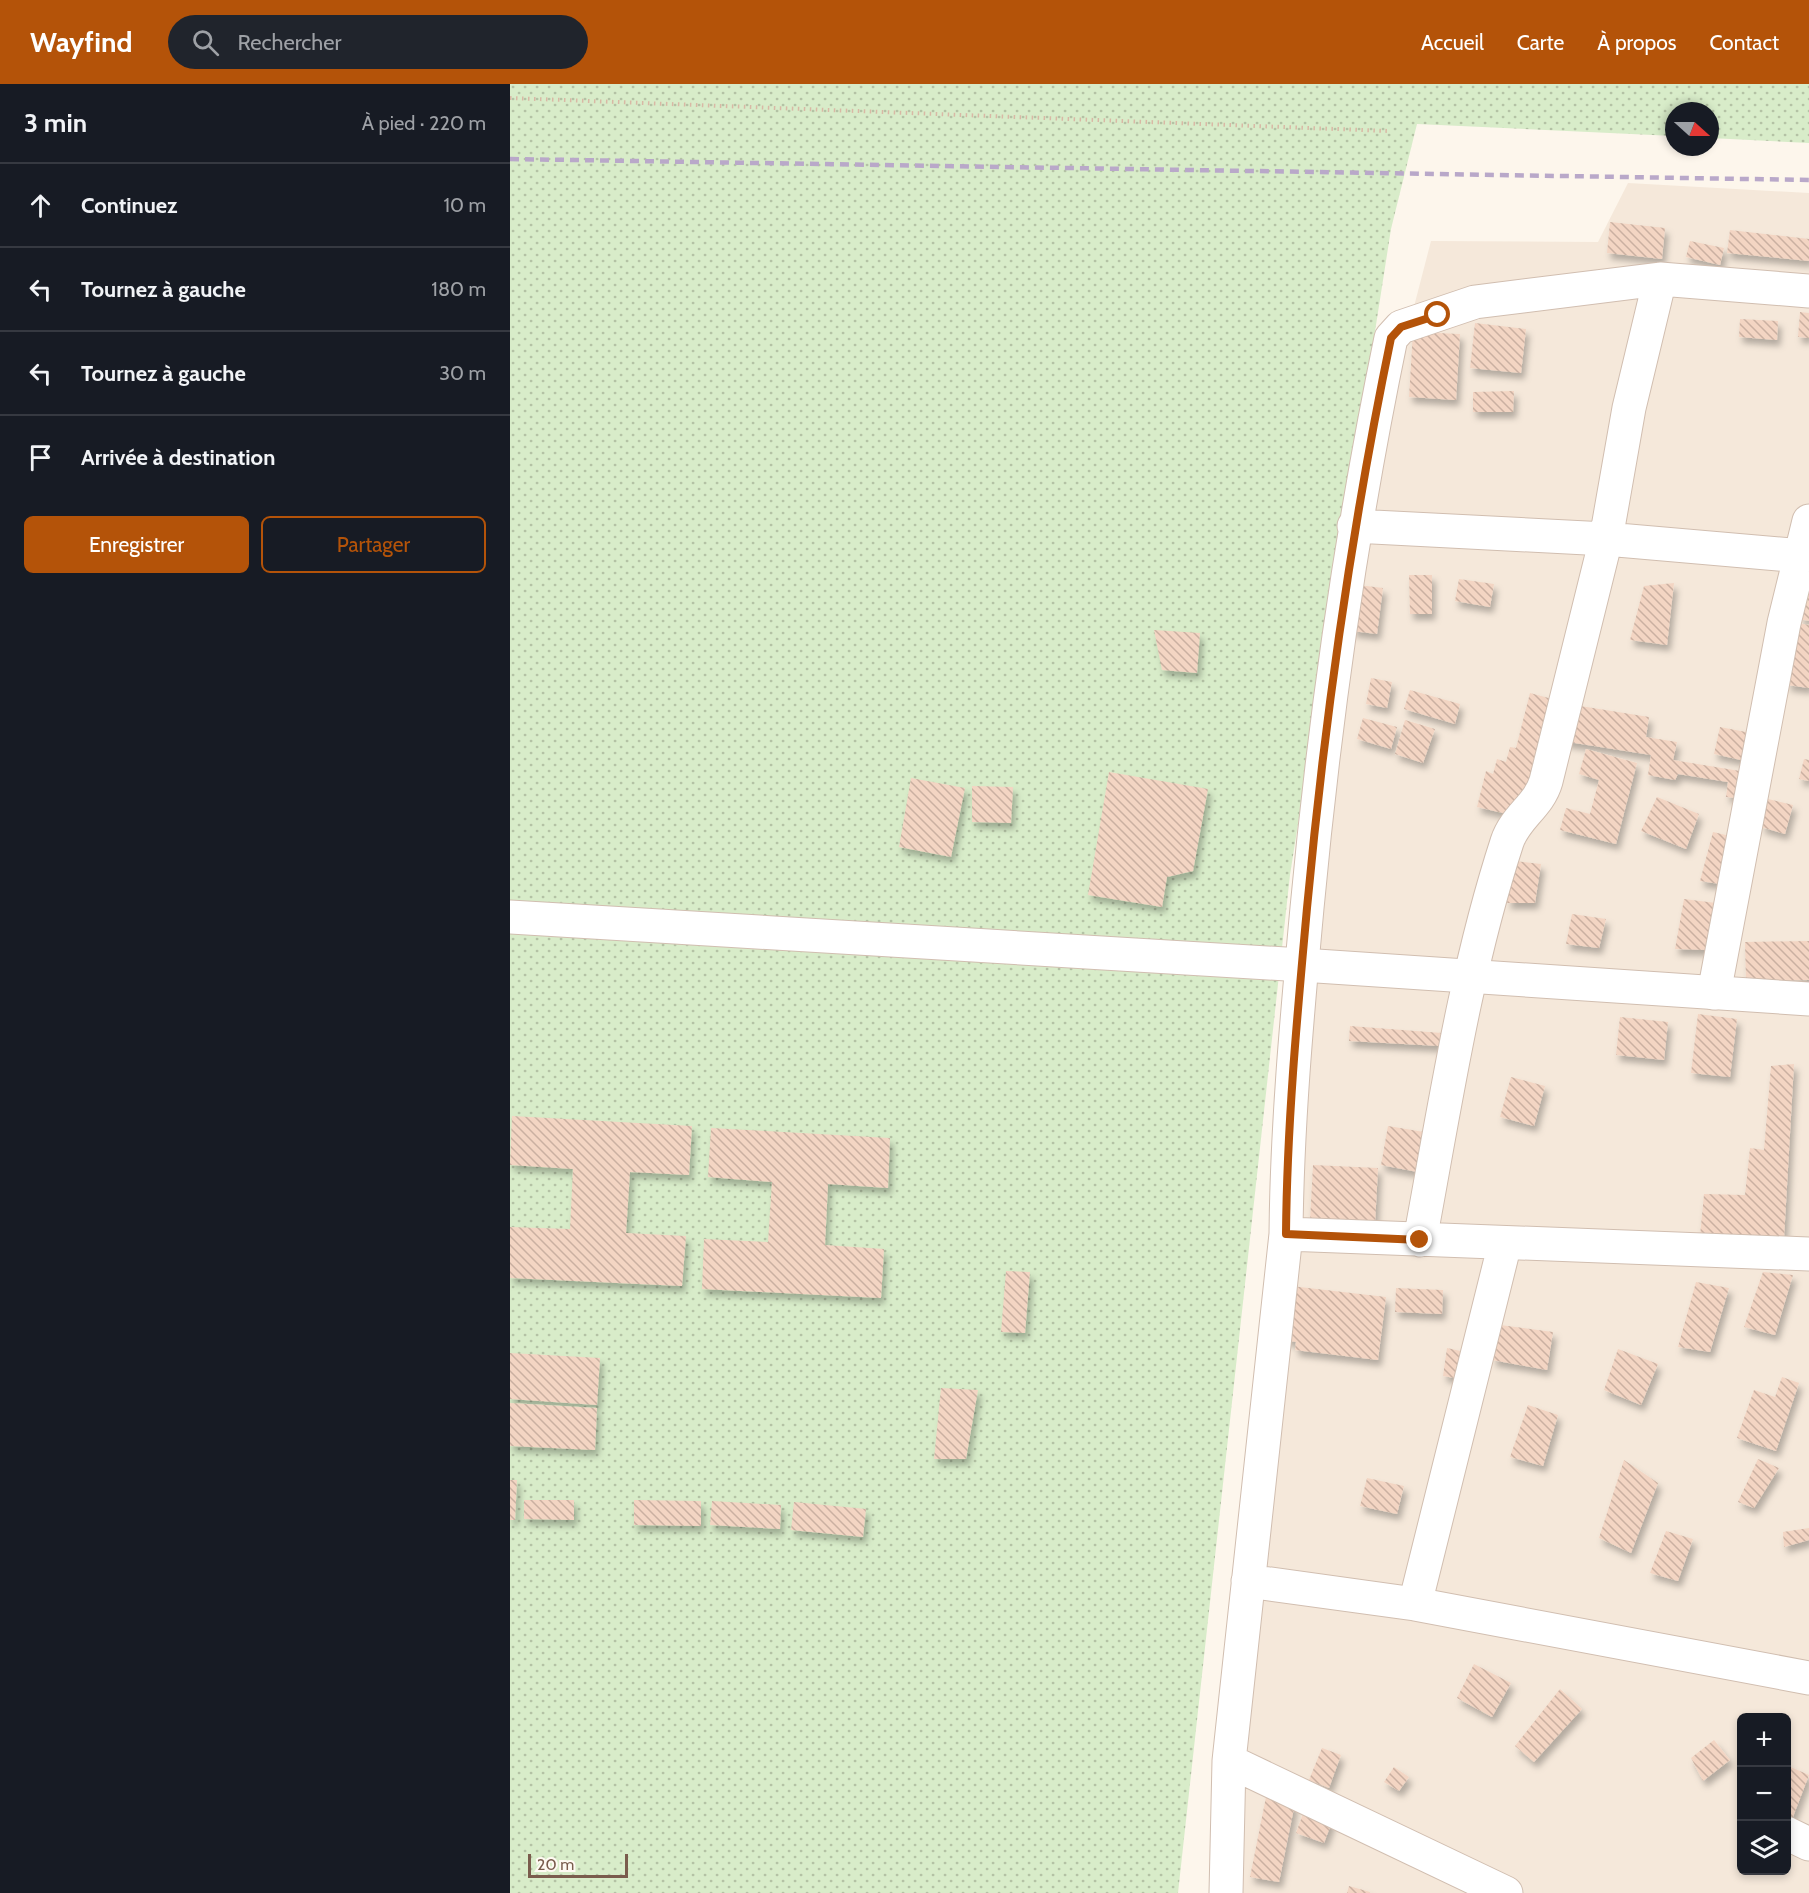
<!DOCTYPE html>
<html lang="fr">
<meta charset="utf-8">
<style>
body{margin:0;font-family:Cabin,sans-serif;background:#20242c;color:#f1f3f6}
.controls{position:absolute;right:18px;bottom:18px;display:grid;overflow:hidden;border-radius:9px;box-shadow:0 3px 9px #0003}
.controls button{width:54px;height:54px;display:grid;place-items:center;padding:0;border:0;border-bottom:2px solid #363941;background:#171b24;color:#f1f3f6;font:30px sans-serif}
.compass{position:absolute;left:1155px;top:18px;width:54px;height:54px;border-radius:50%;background:#171b24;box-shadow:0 3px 9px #0003;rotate:111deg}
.scale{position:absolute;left:18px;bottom:15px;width:100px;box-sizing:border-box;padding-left:6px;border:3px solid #7a5c4d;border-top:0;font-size:16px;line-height:21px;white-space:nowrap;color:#7a5c4d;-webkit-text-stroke:4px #fffaf3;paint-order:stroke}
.stop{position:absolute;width:18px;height:18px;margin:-14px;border:4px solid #b45309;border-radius:50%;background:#fff}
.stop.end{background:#b45309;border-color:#fff;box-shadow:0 2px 6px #0008}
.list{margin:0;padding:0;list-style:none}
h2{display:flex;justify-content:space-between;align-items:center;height:78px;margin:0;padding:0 24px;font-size:26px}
h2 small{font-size:20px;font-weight:400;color:#9ea1a6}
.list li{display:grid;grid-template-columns:39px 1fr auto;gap:18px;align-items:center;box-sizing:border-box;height:84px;padding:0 24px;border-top:2px solid #363941}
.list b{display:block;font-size:22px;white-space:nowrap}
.list em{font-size:20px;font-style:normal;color:#9ea1a6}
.actions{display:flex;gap:12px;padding:18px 24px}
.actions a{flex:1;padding:14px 0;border:2px solid #b45309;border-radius:9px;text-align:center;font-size:21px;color:#b45309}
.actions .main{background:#b45309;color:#fff}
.icon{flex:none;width:33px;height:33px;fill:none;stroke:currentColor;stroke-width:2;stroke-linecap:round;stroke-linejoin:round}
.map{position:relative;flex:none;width:1299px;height:1809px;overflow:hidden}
header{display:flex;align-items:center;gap:36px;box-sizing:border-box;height:84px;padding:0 30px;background:#b45309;color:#fff}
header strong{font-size:28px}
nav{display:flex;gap:33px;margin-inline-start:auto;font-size:21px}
.search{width:420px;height:54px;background:#20242c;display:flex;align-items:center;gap:15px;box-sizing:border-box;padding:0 21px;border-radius:33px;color:#9ea1a6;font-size:22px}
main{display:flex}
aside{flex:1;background:#171b24}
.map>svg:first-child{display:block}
.residential{fill:#f5e8da;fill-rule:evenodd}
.green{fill:url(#green-dots)}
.building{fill:url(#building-back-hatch);filter:url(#shadow)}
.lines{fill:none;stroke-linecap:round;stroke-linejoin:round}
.minor-casing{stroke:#d1beb0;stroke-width:35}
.tertiary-casing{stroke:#d1beb0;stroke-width:35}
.path{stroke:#d9b8a5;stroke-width:4;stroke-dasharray:1.5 4.5;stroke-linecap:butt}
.minor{stroke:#fff;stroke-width:33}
.tertiary{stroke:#fff;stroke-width:33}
.rail{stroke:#b9a8c9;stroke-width:4.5;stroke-dasharray:9 6;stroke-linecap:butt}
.route{stroke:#b45309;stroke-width:8}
</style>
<header>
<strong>Wayfind</strong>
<div class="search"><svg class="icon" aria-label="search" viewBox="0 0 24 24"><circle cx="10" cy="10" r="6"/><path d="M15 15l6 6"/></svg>Rechercher</div>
<nav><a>Accueil</a><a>Carte</a><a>À propos</a><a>Contact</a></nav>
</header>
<main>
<aside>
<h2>3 min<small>À pied · 220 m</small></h2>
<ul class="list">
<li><svg class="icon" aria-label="ahead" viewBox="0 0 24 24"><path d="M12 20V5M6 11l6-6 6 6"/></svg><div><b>Continuez</b></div><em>10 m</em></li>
<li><svg class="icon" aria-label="left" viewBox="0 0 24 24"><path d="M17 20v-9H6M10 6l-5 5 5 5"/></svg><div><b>Tournez à gauche</b></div><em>180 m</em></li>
<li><svg class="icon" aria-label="left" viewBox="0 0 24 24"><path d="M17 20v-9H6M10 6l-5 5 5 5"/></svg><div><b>Tournez à gauche</b></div><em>30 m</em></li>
<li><svg class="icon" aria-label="arrive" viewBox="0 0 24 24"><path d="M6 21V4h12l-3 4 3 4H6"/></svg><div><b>Arrivée à destination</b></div></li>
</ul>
<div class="actions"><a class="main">Enregistrer</a><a>Partager</a></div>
</aside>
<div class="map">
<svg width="1299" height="1809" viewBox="0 0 1299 1809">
<defs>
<pattern id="green-dots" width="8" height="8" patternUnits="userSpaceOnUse" patternTransform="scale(1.5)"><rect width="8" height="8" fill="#d8ecc9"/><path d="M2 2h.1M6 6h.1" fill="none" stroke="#b4c2a5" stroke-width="1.8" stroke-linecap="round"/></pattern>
<pattern id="building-back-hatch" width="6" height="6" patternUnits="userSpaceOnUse" patternTransform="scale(1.5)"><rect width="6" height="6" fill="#f3d5c3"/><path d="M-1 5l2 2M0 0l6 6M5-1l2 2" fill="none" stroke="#cab0a1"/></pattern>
<filter id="shadow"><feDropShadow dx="3.5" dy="6" stdDeviation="3" flood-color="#0004"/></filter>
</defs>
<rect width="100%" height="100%" fill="#fdf6ec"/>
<path class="residential" d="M1118,99L1299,109V1809H727L730,1688L845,450L921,157L1088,158ZM1232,1634H1276V1786H1232Z"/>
<path class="green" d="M0,0H1299V59L1200,54V27H1164V52L907,40L881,145L780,791L668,1809H0Z"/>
<path class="building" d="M1100,138L1155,144L1152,175L1097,169Z
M1220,146L1299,155V177L1217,169Z
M1180,157L1214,164L1210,181L1176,173Z
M1290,228L1299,229V254L1288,253Z
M1230,235L1268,237L1267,256L1229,253Z
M965,239L1016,245L1011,289L960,284Z
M903,248L950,250L946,316L899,313Z
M1004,307L1003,328H963V308Z
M899,491H922V530H900Z
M949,495L984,500L980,523L945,517Z
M1299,496V537L1290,535Z
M1164,499L1157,561L1120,556L1134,502Z
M848,501L873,504L867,550L842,547Z
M1287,539L1299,541V604L1277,601Z
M644,546L690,549L687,589L652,586Z
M861,594L882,598L877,624L856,620Z
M900,606L950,620L945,640L894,625Z
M1020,609L1046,616L1020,718L1006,732L967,723L976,687L983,690L987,675L996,678L1000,663L1006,664Z
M1058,620L1139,633L1136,653L1167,658L1163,676L1230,687L1226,714L1216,713L1218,698L1168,690L1165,696L1138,691L1141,671L1052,657Z
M853,634L887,643L881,665L847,655Z
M895,636L925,645L913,679L885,670Z
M1210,643L1246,650L1240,678L1204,670Z
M1076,665L1127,679L1106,760L1050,746L1056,724L1080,730L1089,696L1069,690Z
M1294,675L1299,676V697L1289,695Z
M599,688L698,705L683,787L657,793L652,823L578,811Z
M401,694L455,704L441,773L389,763Z
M462,702L503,703L501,739L462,738Z
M1147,713L1189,730L1176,765L1131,747Z
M1258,715L1283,721L1275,750L1251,743Z
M1203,748L1220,752L1210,800L1190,797Z
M1004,777L1031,780L1025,819H997Z
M1174,815L1206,819L1199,866L1165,865Z
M1062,830L1096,835L1089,864L1056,860Z
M1299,857V896L1236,897L1235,858Z
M1188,930L1227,935L1220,993L1181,989Z
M1110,933L1158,938L1154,976L1106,971Z
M840,942L932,949L930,962L839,957Z
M1284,980L1274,1154L1190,1152L1194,1110L1235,1111L1240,1064L1254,1066L1261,982Z
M1001,993L1035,1002L1024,1042L990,1033Z
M2,1032L182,1042L179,1091L120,1088L116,1149L176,1152L172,1202L0,1194V1143L60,1145L63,1085L0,1081Z
M878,1042L920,1049L913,1089L871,1081Z
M201,1044L380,1054L378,1104L318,1100L315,1161L374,1165L371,1214L192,1205L194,1155L258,1158L262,1098L198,1093Z
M803,1081L868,1084L865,1140L800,1137Z
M496,1187L520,1188L515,1249L491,1248Z
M1253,1188L1283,1191L1265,1251L1234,1243Z
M1186,1198L1219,1204L1200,1268L1168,1263Z
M781,1202L876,1213L868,1276L785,1266L786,1258L775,1256Z
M886,1204L933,1206L932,1230L885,1228Z
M990,1241L1043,1248L1037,1286L982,1276Z
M937,1264L955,1268L951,1295L933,1292Z
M1108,1265L1148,1280L1131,1321L1094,1306Z
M0,1269L90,1274L87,1321L0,1315Z
M1272,1293L1289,1299L1266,1367L1227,1354L1244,1306L1265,1313Z
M431,1304L468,1306L456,1375H424Z
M0,1319L87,1324L85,1366L0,1362Z
M1018,1321L1048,1331L1033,1382L1000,1373Z
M1248,1375L1269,1384L1244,1424L1228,1418Z
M1114,1376L1148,1399L1121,1469L1089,1454Z
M857,1394L894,1402L887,1430L850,1422Z
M0,1396H7L5,1436H0Z
M14,1416H64V1436L14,1435Z
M124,1416L191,1417V1442L124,1441Z
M202,1417L271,1421L270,1445L200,1441Z
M284,1418L356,1425L353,1453L281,1446Z
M1299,1444V1456L1274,1463L1273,1448Z
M1156,1447L1183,1455L1168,1497L1140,1489Z
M964,1580L1001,1599L982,1633L947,1614Z
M1050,1605L1072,1625L1024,1678L1005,1662Z
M1204,1656L1220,1676L1193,1697L1181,1674Z
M812,1664L831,1671L819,1704L799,1696Z
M1276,1681L1299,1691L1281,1738L1276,1736Z
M884,1683L899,1693L889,1707L874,1698Z
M756,1713L785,1719L769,1798L740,1793Z
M795,1724L823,1735L814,1759L786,1749Z
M839,1802L860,1808V1809H837Z"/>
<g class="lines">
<g class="minor-casing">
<path id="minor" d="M844,442L1096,455L1292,472
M1204,909L1274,539L1299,437
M776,1150L1299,1170
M910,1156C935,1022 955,887 997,758C1005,733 1029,722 1036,697L1096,455L1119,324L1150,195
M738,1497L905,1520L1299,1594
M905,1520L995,1159
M719,1677L996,1809
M1276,1749L1299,1760
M716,1809L719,1677L776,1150C777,1041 787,933 797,824C815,632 842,442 881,254L891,243L965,218L1150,195L1299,207"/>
</g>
<g class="tertiary-casing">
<path id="tertiary" d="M0,833L792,881L1299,915"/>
</g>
<path class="path" d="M0,14L879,47"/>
<use href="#minor" class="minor"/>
<use href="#tertiary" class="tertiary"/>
<path class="rail" d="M0,75L1299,96"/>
</g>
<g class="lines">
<path class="route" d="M910,1156L776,1150C777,1041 787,933 797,824C815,632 842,442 881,254L891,243L928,231"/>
</g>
</svg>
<div class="controls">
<button>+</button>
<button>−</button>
<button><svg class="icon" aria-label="layers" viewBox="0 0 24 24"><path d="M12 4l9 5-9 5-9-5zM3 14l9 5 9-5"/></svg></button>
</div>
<svg class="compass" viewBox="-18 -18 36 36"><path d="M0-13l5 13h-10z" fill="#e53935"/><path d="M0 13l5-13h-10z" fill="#9ea1a6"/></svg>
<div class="scale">20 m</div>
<div class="stop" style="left:928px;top:231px"></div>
<div class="stop end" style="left:910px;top:1156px"></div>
</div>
</main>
